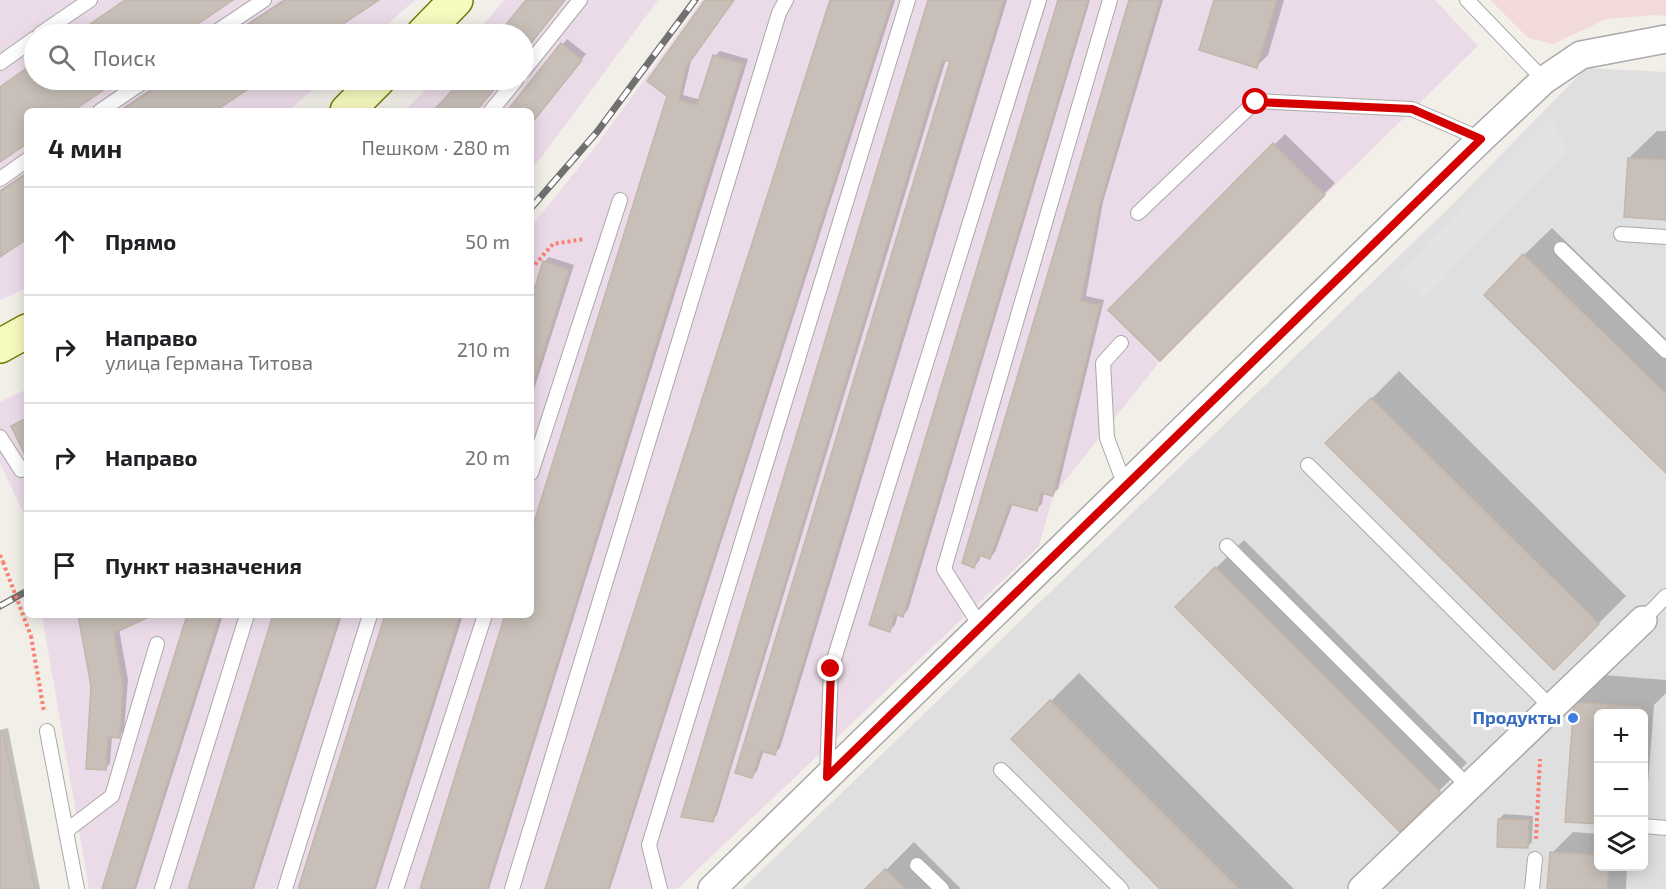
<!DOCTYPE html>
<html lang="ru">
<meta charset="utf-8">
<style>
body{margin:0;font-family:"Exo 2",sans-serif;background:#f6f6f6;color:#202124}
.controls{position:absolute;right:18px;bottom:18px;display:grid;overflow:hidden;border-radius:9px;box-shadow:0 3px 15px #0003}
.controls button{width:54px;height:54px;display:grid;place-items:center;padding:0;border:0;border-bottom:2px solid #e0e0e0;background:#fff;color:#202124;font:30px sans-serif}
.stop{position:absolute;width:18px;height:18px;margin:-14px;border:4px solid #d40000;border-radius:50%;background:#fff}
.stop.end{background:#d40000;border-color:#fff;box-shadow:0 2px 6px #0008}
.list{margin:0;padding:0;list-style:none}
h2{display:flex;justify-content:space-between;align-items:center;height:78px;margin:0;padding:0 24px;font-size:26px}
h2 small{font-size:20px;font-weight:400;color:#757577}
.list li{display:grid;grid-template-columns:39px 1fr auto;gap:18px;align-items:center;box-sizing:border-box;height:108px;padding:0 24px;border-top:2px solid #e0e0e0}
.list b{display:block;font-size:22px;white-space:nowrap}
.list p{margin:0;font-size:20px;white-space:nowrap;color:#757577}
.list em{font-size:20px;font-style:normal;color:#757577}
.icon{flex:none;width:33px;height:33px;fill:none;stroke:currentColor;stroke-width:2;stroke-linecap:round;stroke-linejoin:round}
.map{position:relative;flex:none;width:1666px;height:889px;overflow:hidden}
.search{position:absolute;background:#fff;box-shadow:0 3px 15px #0003;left:24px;top:24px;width:510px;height:66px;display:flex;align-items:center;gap:15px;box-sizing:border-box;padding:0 21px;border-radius:33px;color:#757577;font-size:22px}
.panel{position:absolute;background:#fff;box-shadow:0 3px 15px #0003;left:24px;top:108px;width:510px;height:510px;border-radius:9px}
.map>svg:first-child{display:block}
.residential{fill:#e0dfdf;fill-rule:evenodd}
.commercial{fill:#f2dad9}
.industrial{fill:#ebdbe8}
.parking{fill:#e2e2e2}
.shadow{fill:#0003}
.building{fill:#c7bfb8;stroke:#c4b6ab;stroke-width:1.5}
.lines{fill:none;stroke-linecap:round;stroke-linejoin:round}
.lane-casing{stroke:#a9a9a9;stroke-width:16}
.street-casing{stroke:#a9a9a9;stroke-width:30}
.secondary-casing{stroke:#707d05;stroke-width:36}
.path{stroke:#fa8072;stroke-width:4;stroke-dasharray:3 3;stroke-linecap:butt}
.lane{stroke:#fff;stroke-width:14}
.street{stroke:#fff;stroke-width:27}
.secondary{stroke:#f7fabf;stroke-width:33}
.rail-casing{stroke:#707070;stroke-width:7}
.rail{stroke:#fff;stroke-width:4.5;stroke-dasharray:14;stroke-linecap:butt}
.path-bridge{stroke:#fa8072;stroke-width:4;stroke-dasharray:3 3;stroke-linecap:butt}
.route{stroke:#d40000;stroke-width:8}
.shop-dot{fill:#3f7fe0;stroke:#fff;stroke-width:2}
.labels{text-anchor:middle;stroke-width:6;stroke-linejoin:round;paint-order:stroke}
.shop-label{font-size:18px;font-weight:bold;fill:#366cbe;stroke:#fff;text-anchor:end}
</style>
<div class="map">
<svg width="1666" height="889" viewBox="0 0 1666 889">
<rect width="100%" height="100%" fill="#f2efe9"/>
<path class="residential" d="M1586,68L1666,72V889H742L1448,209ZM1598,714H1644V866H1598Z"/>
<path class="commercial" d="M1490,0H1666V16L1654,15L1606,19L1553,44L1528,38Z"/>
<path class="industrial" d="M0,0H415L376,34H34V80H324L288,111H27V288L0,300Z
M504,0H658L531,171V111H404L436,80H524V34H475Z
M702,0H1435L1478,46L1325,195L1160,361L1053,496L1039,546L677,889H89L42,615H531V227L599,142Z
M27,389V520L0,463V402Z"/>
<path class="parking" d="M1551,117L1568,151L1424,298L1398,273Z"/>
<path class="shadow" d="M125,0H230L180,34H76Z
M283,0H376L325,34H231Z
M528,0H564L524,51V34H500Z
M707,0H734L691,61L683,95L701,100L715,56L720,51L748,59L489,889H422L507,615H531V537L668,96Z
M831,0H895L610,889H547Z
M930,0H1007L780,748L775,753L764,750L757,771L752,777L952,59H946L717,815L712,820Z
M1060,0H1090L908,610L903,615L898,614L895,625L890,630Z
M1131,0H1163L1103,202L1086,296L1104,300L1058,489L1052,494L1044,492L1042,504L1036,509L1013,503L995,552L990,558L981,555L979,561L974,566Z
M1215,0H1284L1268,55L1257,66Z
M567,39L586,54L531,124V111H509Z
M34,63V80H116L70,111H27V141L0,160V87Z
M164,80H259L212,111H118Z
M464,80H501L474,111H435Z
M1657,131H1666V218L1629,158Z
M1285,134L1335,183L1160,359L1110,310Z
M27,172V236L0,255V190Z
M1552,228L1666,339V471L1524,255Z
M549,257L574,265L531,399V303L544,262Z
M1399,371L1626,596L1554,668L1328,443Z
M1244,540L1467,763L1400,830L1177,607Z
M79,615H149L119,629L128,680L124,731L119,736H112L110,763L105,769L93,686Z
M189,615H223L136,889H103Z
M275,615H342L254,889H190Z
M386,615H463L376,889H300Z
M1079,673L1294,889H1163L1013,739Z
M1603,675L1666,680V693L1654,705L1647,796L1644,800V714H1598V822L1566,820L1575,703Z
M8,728L40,889H0V730Z
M1504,814L1533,816L1532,842L1527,847L1499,819Z
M1573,832L1598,834V866H1627L1626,889H1549L1552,853Z
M914,842L961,889H867Z"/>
<path class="building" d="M125,0H233L183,34H76Z
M286,0H379L328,34H234Z
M526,0H565L524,52V34H498Z
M705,0H734L686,67L679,100L697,105L713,55L743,64L487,889H420L505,615H531V532L667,96L647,81Z
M830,0H892L608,889H545Z
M928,0H1004L775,755L761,751L752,778L735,773L950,61H942L713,822L681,817Z
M1058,0H1088L903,617L895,614L890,632L869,625Z
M1129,0H1160L1099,208L1081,301L1100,305L1053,496L1041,493L1037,511L1010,504L990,559L979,555L974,568L962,563Z
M1214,0H1277L1257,68L1199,50Z
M561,43L582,60L531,124V111H507Z
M34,63V80H118L73,111H27V143L0,162V87Z
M168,80H262L215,111H121Z
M462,80H502L476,111H433Z
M1273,143L1325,195L1160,361L1108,310Z
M1628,158L1666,160V220L1624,217Z
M27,174V239L0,257V192Z
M1523,254L1666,394V473L1484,295Z
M543,261L569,270L531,391V299Z
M1371,398L1599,624L1554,670L1325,443Z
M27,418V454L25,455L11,426Z
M1215,567L1440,792L1400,832L1175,607Z
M78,615H153L114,633L123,686L120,738L108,737L106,770L86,769L91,686Z
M187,615H220L134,889H102Z
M273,615H340L252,889H188Z
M385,615H460L374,889H298Z
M1050,700L1239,889H1160L1095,823L1011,739Z
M1574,702L1640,707V714H1598V824L1565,822Z
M3,732L35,889H0V733Z
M1498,819L1529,820L1528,848L1497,847Z
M1550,852L1598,855V866H1609L1607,889H1547Z
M885,869L905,889H865Z"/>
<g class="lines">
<g class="lane-casing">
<path id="lane" d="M1467,0L1544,80
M40,34L90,0
M213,34L264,0
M0,63L34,39
M524,70L580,0
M100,111L146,80
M491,111L516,80
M0,179L27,160
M1138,213L1256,101L1412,109L1481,139
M1621,234L1666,237
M1561,249L1666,351
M1121,343L1103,363L1107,438L1125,486
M0,437L21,470L27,467
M1308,465L1551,707
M531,473L620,200
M1227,546L1468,786
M1643,620L1666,596
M981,627L944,569L1110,0
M47,731L77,889
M1001,770L1121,889
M827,775L831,669L1039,0
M1644,826L1666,828
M66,831L112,796L157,644
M917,865L942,889
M162,889L247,615
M285,889L370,615
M396,889L485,615
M512,889L779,13L786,0
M660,889L649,845L908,0
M1532,889L1535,859"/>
</g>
<g class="street-casing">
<path id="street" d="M712,889L1481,139L1544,80L1581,55L1666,39
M1362,889L1643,620"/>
</g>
<g class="secondary-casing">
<path id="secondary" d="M423,34L456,0
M347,111L378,80
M0,346L27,331"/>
</g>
<path class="path" d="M531,269L553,244L584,239
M0,555L3,562
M31,636L44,712
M1536,839L1540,759"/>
<use href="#lane" class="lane"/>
<use href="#street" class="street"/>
<use href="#secondary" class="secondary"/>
<g class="rail-casing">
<path id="rail" d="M531,208L597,132L695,0
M0,606L27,591"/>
</g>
<use href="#rail" class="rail"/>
<path class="path-bridge" d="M3,562L31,636"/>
</g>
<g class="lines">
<path class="route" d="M831,669L827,777L1481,139L1412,109L1256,102"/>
</g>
<circle class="shop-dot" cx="1573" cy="718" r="6"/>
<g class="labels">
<g class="shop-label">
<text x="1561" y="724">Продукты</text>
</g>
</g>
</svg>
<div class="controls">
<button>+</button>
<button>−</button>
<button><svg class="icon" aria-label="layers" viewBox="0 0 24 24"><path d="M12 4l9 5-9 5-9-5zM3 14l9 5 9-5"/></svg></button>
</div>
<div class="stop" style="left:1256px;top:102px"></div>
<div class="stop end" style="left:831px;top:669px"></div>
<div class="search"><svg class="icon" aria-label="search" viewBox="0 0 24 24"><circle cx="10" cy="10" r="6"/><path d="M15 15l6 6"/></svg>Поиск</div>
<section class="panel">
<h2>4 мин<small>Пешком · 280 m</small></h2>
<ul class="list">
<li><svg class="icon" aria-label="ahead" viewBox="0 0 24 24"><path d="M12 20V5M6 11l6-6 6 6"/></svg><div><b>Прямо</b></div><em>50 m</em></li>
<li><svg class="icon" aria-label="right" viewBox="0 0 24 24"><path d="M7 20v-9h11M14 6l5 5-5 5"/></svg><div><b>Направо</b><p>улица Германа Титова</p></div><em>210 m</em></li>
<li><svg class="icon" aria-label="right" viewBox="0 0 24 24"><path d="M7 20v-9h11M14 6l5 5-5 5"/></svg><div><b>Направо</b></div><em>20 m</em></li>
<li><svg class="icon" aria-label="arrive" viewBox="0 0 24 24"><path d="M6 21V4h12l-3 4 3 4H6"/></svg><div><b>Пункт назначения</b></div></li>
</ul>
</section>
</div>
